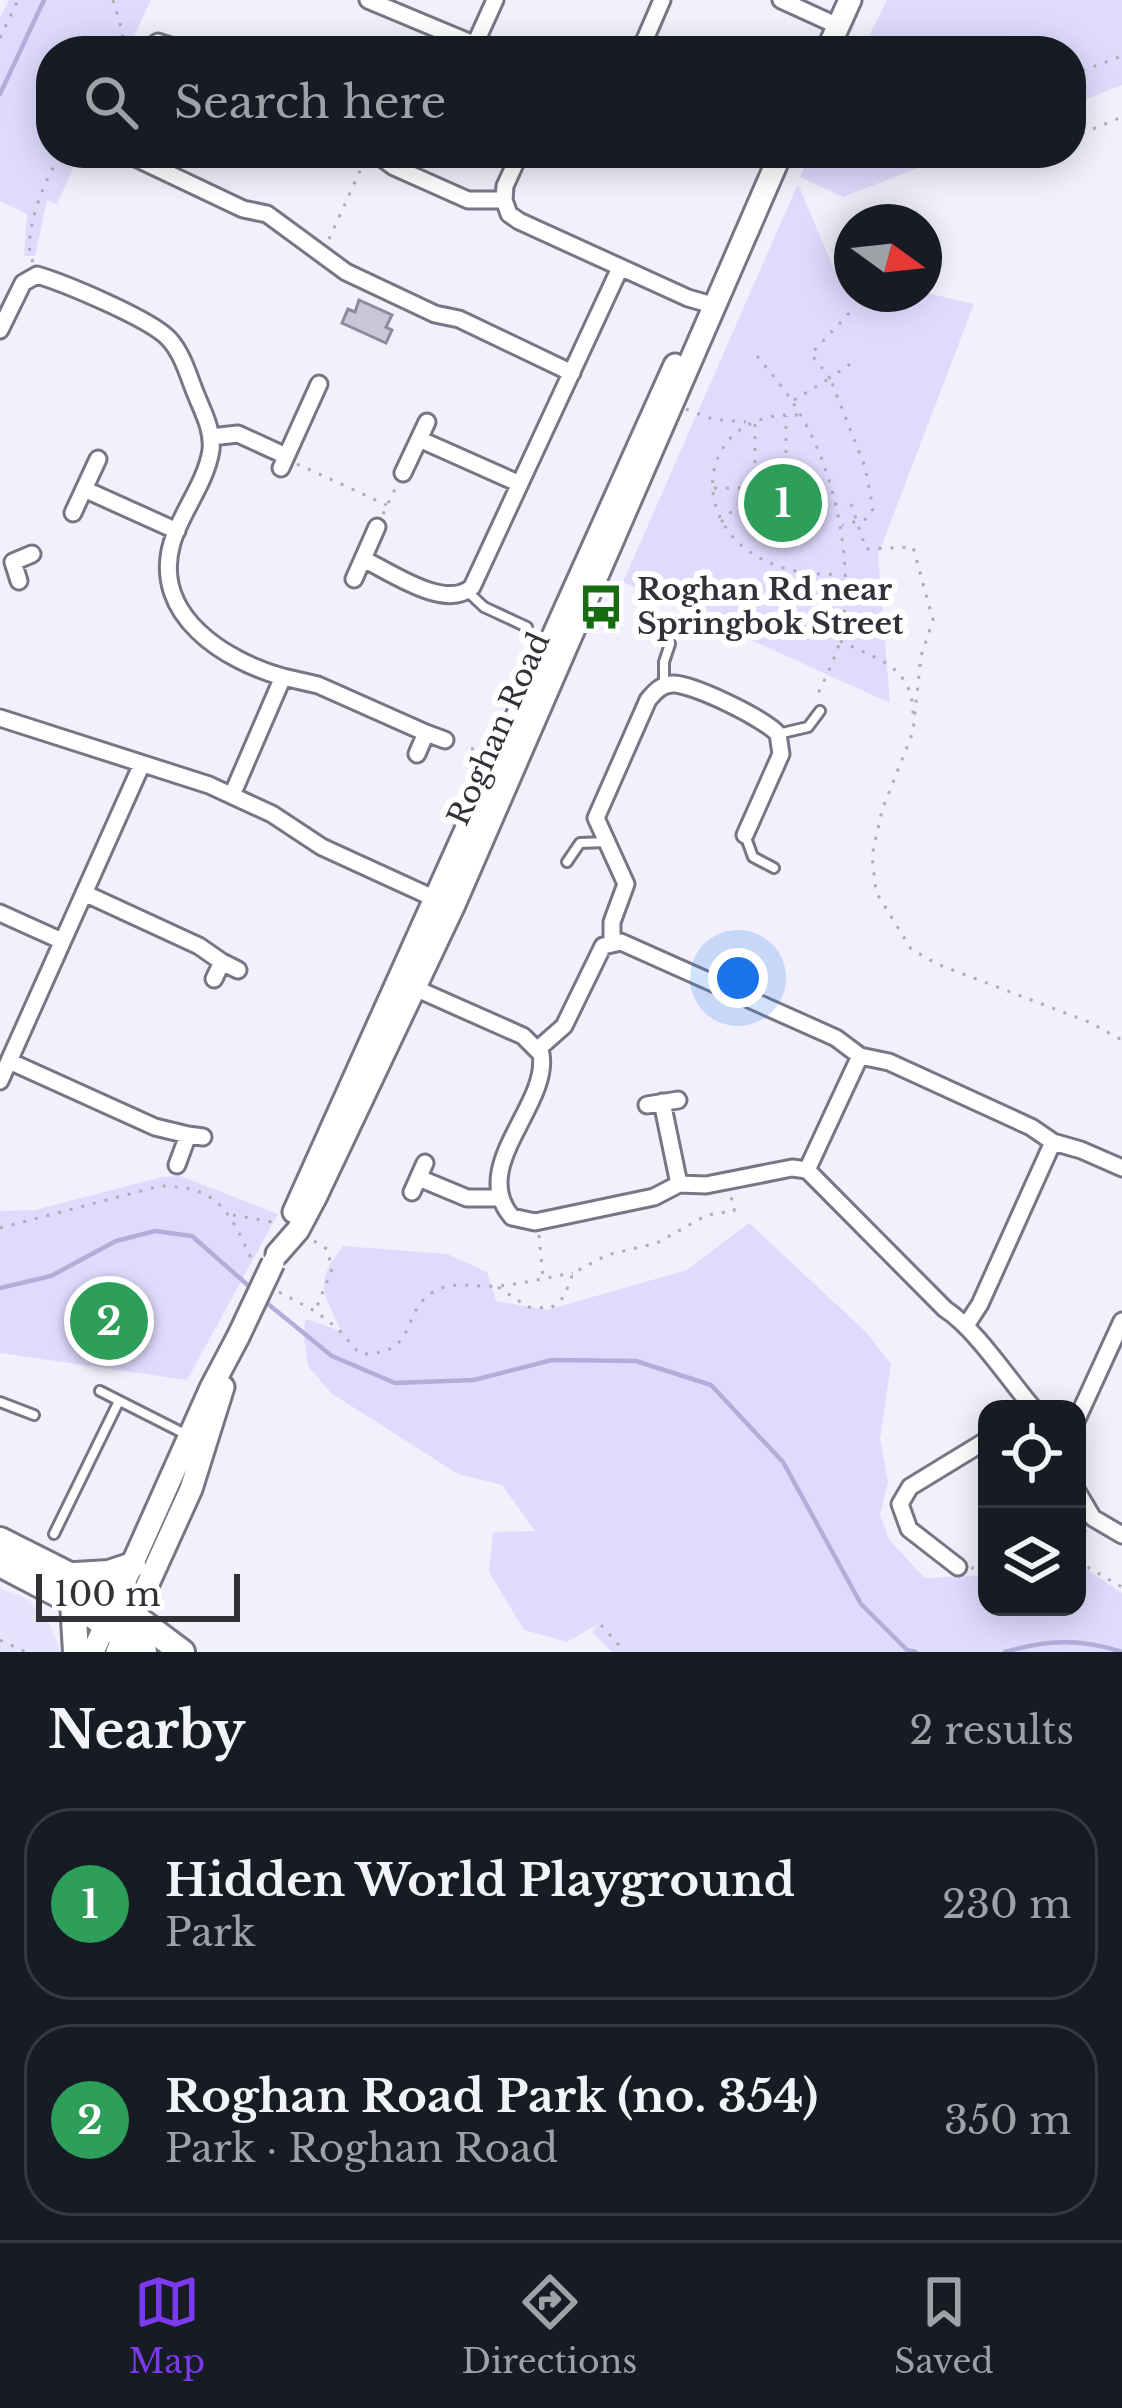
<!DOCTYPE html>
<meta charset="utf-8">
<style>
body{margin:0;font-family:"Libre Baskerville",serif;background:#242831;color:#f1f3f6}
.controls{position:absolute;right:36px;bottom:36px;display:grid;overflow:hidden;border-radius:24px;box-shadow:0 6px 30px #0003}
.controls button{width:108px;height:108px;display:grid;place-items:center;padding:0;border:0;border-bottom:3px solid #363941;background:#171b24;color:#f1f3f6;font:60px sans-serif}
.compass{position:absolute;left:834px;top:204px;width:108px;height:108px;border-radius:50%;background:#171b24;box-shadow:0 6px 30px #0003;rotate:105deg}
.scale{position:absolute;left:36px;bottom:30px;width:204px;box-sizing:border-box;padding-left:12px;border:6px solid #323138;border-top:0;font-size:33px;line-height:42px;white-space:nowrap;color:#323138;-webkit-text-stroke:9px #fff;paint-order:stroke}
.you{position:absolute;left:738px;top:978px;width:42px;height:42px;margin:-30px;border:9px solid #fff;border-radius:50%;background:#1a73e8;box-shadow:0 0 0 18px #1a73e833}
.badge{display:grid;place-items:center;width:78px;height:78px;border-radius:50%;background:#7c3aed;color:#fff;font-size:39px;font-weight:700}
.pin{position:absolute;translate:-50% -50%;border:6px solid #fff;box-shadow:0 3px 12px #0006}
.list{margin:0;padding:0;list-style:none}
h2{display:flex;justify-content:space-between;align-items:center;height:156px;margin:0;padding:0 48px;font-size:51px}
h2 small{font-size:39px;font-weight:400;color:#9ea1a6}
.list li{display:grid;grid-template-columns:78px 1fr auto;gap:36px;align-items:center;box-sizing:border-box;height:192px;margin:0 24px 24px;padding:0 24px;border:3px solid #363941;border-radius:48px}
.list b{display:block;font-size:45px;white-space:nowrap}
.list p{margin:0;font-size:39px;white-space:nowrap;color:#9ea1a6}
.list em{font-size:39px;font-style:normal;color:#9ea1a6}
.icon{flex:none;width:66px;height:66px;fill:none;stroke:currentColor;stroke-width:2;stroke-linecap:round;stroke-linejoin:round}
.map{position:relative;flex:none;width:1122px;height:1652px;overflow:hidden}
.search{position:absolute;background:#171b24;box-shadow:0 6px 30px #0003;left:36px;right:36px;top:36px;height:132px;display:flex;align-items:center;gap:30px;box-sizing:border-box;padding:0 42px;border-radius:48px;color:#9ea1a6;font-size:45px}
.sheet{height:588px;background:#171b24}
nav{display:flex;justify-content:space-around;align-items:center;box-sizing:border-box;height:168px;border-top:3px solid #363941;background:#171b24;font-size:33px;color:#9ea1a6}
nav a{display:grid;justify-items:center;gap:6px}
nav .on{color:#7c3aed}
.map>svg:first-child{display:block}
.built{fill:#e6e3fd}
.green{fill:#e0dbfd}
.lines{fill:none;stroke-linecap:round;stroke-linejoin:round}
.stream{stroke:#b4adda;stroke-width:4.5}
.building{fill:#c9c6d9;stroke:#8d8a9c;stroke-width:3}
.lane-casing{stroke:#787586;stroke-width:14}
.street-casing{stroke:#787586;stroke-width:21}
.secondary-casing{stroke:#787586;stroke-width:27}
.primary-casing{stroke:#787586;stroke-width:30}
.path{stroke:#aeadb7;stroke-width:3;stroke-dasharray:3 9;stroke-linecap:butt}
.lane{stroke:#fff;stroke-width:8}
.street{stroke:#fff;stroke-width:15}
.secondary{stroke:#fff;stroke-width:21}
.primary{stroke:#fff;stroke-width:24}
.secondary-bridge-casing{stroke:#787586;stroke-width:27;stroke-linecap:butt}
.secondary-bridge{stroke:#fff;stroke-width:21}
.labels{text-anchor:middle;stroke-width:12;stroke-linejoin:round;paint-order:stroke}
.poi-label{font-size:30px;font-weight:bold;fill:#323138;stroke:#fff;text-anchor:start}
.street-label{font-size:30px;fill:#323138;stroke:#fff}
</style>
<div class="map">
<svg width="1122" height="1652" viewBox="0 0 1122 1652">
<rect width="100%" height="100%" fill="#f2f0fc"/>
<path class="built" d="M0,1589L22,1596L47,1618L61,1652H0Z"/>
<path class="green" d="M9,0H151L127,51H51V153H80L57,204L47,201L35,256H24L27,214L0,201V18Z
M887,0H1122V85L1071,105V51H862Z
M811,153H956L843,197L800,177Z
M798,184L834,269L852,274V294L924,292L974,304L878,555L890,703L623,582Z
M180,1176L278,1214L187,1380L0,1353V1211L35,1210L162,1177Z
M749,1223L866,1332L891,1364L880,1439L888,1482L880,1515L890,1541L925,1578L987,1575V1607H1077V1563L1122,1593V1652H612L592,1632L598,1624L567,1642L524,1630L489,1572L493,1532L535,1531L502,1485L458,1474L331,1393L308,1366L303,1331L306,1319L341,1331C323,1289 313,1285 343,1246L447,1254L487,1272L496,1301L547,1310L687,1270Z"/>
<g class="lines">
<path class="stream" d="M0,94L44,0
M0,1288L51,1276L116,1241L155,1231L192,1236L251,1288
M263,1300L332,1356L395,1383L474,1380L552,1360L636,1361L711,1385L783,1462L861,1604L907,1650L916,1652
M1005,1652C1046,1640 1081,1638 1122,1652"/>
</g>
<path class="building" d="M359,300L392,315L386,327L392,330L386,343L342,323L348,309L355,312Z"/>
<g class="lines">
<g class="lane-casing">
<path id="lane" d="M468,592L484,607L527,627
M664,684V662L670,644
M778,734L808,727L820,711
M745,835L753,857L774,868
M567,862L580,843L606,842
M100,1391L189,1436
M0,1402L34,1415
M54,1534L119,1401"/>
</g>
<g class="street-casing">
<path id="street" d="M368,0L490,51
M781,0L838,26
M476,42L495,0
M144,51L158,42L185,51
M640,51L662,0
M125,153L243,209L267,214L346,272L435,314L459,319L572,373
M375,153L394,167L468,200H504L509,214L519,221L688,298L716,306
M667,153V157
M504,200L505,186L520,153
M0,330L23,283L37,275C64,283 151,319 169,339C183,354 189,378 197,397C204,414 213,431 211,450C206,483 181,512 172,543C151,615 225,661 283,677L232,795
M211,437L238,434L286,456
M419,439L520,484
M281,468L319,384
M403,473L427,422
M84,489L177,531
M73,513L98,459
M363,559C391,572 445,611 472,587L620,268
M354,579L377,527
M19,581L13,562L32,554
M283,677L318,685L426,733
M0,718L209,785L272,814L322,847L440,901
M417,754L426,733L445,740
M84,893L199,946L222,962
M0,913L62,941
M612,942V922L626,884L596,818L648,700C655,692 660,685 672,684C692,683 765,719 778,734L781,754L745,835
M214,979L222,962L238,970
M408,985L523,1036L541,1054C550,1105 468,1167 512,1217L535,1222L654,1197L679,1184L706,1185L792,1168L807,1170L945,1309C976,1329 1008,1379 1034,1409
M538,1049L564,1026L603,946L621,942L836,1038L860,1056L889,1062L1031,1127L1053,1142L1081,1150L1122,1168
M9,1061L155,1127L188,1135
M0,1081L142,764
M662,1102L679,1184
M647,1105L678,1100
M177,1165L188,1135L203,1137
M807,1170L860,1056
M419,1178L467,1198H501
M412,1192L425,1163
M967,1324L980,1304L1053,1142
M1077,1419L1122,1321
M1077,1491L1093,1518L1122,1535
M958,1567L909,1529L900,1504L910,1487L987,1440"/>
</g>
<g class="secondary-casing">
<path id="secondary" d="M827,51L850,0
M294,1212L675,365
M277,1254L298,1230L316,1196L453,907L781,153
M93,1652L211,1388L238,1337
M117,1652L191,1489L223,1387"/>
</g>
<g class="primary-casing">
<path id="primary" d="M0,1540L99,1590L182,1652
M0,1564L73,1602L144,1652
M75,1575L109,1573L133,1565
M73,1602L76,1652"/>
</g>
<path class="path" d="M113,0L123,34L117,51
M0,38L18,0
M1071,75L1122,56
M1071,138L1122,117
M1002,165L1032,153
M329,239L365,160
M33,262C20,240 46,172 63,153
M757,356C768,370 781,384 791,400C834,462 854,557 842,631C838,655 825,678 815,700
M850,364L830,378L811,354L853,309
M794,400L830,378L865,467L873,509L866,519L842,525
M686,409L712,419L746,422
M798,415C675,409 681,582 841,574
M755,424V486
M297,464L387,505
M714,488H745L754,480
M851,504L866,549L913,547L933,620L921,656L913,732L882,810L872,856L876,892L911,949L937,964L1089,1022L1122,1040
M383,514L397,485
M721,522L786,457V416
M840,641C879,660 915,667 913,718
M471,749L479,748L480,753
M233,1215L279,1223
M0,1228L160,1186C221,1186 230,1214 253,1262
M539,1235L543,1278
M314,1241L327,1249L332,1269L316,1309
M498,1287L528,1307L551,1308L564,1297L573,1273L607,1255L657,1243L707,1215L734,1211L735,1204L728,1194
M279,1292L315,1311L337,1328L360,1354C420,1355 399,1313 433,1292C452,1280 477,1288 498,1286C523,1284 548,1277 573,1273
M1077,1542L1086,1530
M1077,1561L1122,1587
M971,1568L987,1569
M601,1625L625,1652
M0,1640L26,1652"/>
<use href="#lane" class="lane"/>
<use href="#street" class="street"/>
<use href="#secondary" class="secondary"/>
<use href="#primary" class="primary"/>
<g class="secondary-bridge-casing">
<path id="secondary-bridge" d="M238,1337L273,1263"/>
</g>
<use href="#secondary-bridge" class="secondary-bridge"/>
</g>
<defs>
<g id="bus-bare" transform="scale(3.6)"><path d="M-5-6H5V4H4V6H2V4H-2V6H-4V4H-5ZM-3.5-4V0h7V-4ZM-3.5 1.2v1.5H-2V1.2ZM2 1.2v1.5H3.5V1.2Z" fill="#176b10" stroke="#fff" stroke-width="2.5" paint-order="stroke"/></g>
</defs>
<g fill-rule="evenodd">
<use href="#bus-bare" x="601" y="607"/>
</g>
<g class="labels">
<g class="poi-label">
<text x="637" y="600">Roghan Rd near<tspan x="637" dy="34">Springbok Street</tspan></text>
</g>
<g class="street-label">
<text transform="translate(499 729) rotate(-66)" y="10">Roghan Road</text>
</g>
</g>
</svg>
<div class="controls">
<button><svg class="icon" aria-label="locate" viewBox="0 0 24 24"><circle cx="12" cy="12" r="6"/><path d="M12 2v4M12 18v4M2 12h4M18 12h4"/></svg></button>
<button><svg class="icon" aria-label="layers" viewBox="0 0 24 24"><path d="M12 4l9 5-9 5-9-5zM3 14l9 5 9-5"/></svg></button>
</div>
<svg class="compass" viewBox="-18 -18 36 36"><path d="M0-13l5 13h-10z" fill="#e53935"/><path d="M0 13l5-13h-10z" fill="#9ea1a6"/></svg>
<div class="scale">100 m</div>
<div class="you"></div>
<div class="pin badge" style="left:783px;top:503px;background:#2e9e5b">1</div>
<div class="pin badge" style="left:109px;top:1321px;background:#2e9e5b">2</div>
<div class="search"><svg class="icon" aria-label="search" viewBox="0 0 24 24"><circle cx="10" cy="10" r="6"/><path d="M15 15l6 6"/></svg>Search here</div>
</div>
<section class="sheet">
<h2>Nearby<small>2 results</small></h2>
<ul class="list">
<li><span class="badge" style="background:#2e9e5b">1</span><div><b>Hidden World Playground</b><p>Park</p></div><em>230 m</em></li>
<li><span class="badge" style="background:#2e9e5b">2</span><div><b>Roghan Road Park (no. 354)</b><p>Park · Roghan Road</p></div><em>350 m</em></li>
</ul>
</section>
<nav>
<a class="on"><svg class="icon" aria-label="map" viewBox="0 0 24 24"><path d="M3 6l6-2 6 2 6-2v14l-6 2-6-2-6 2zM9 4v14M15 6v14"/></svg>Map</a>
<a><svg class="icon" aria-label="directions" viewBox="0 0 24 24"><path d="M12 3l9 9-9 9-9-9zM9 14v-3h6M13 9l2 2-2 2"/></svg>Directions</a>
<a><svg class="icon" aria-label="saved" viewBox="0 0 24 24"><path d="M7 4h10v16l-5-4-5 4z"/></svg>Saved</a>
</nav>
